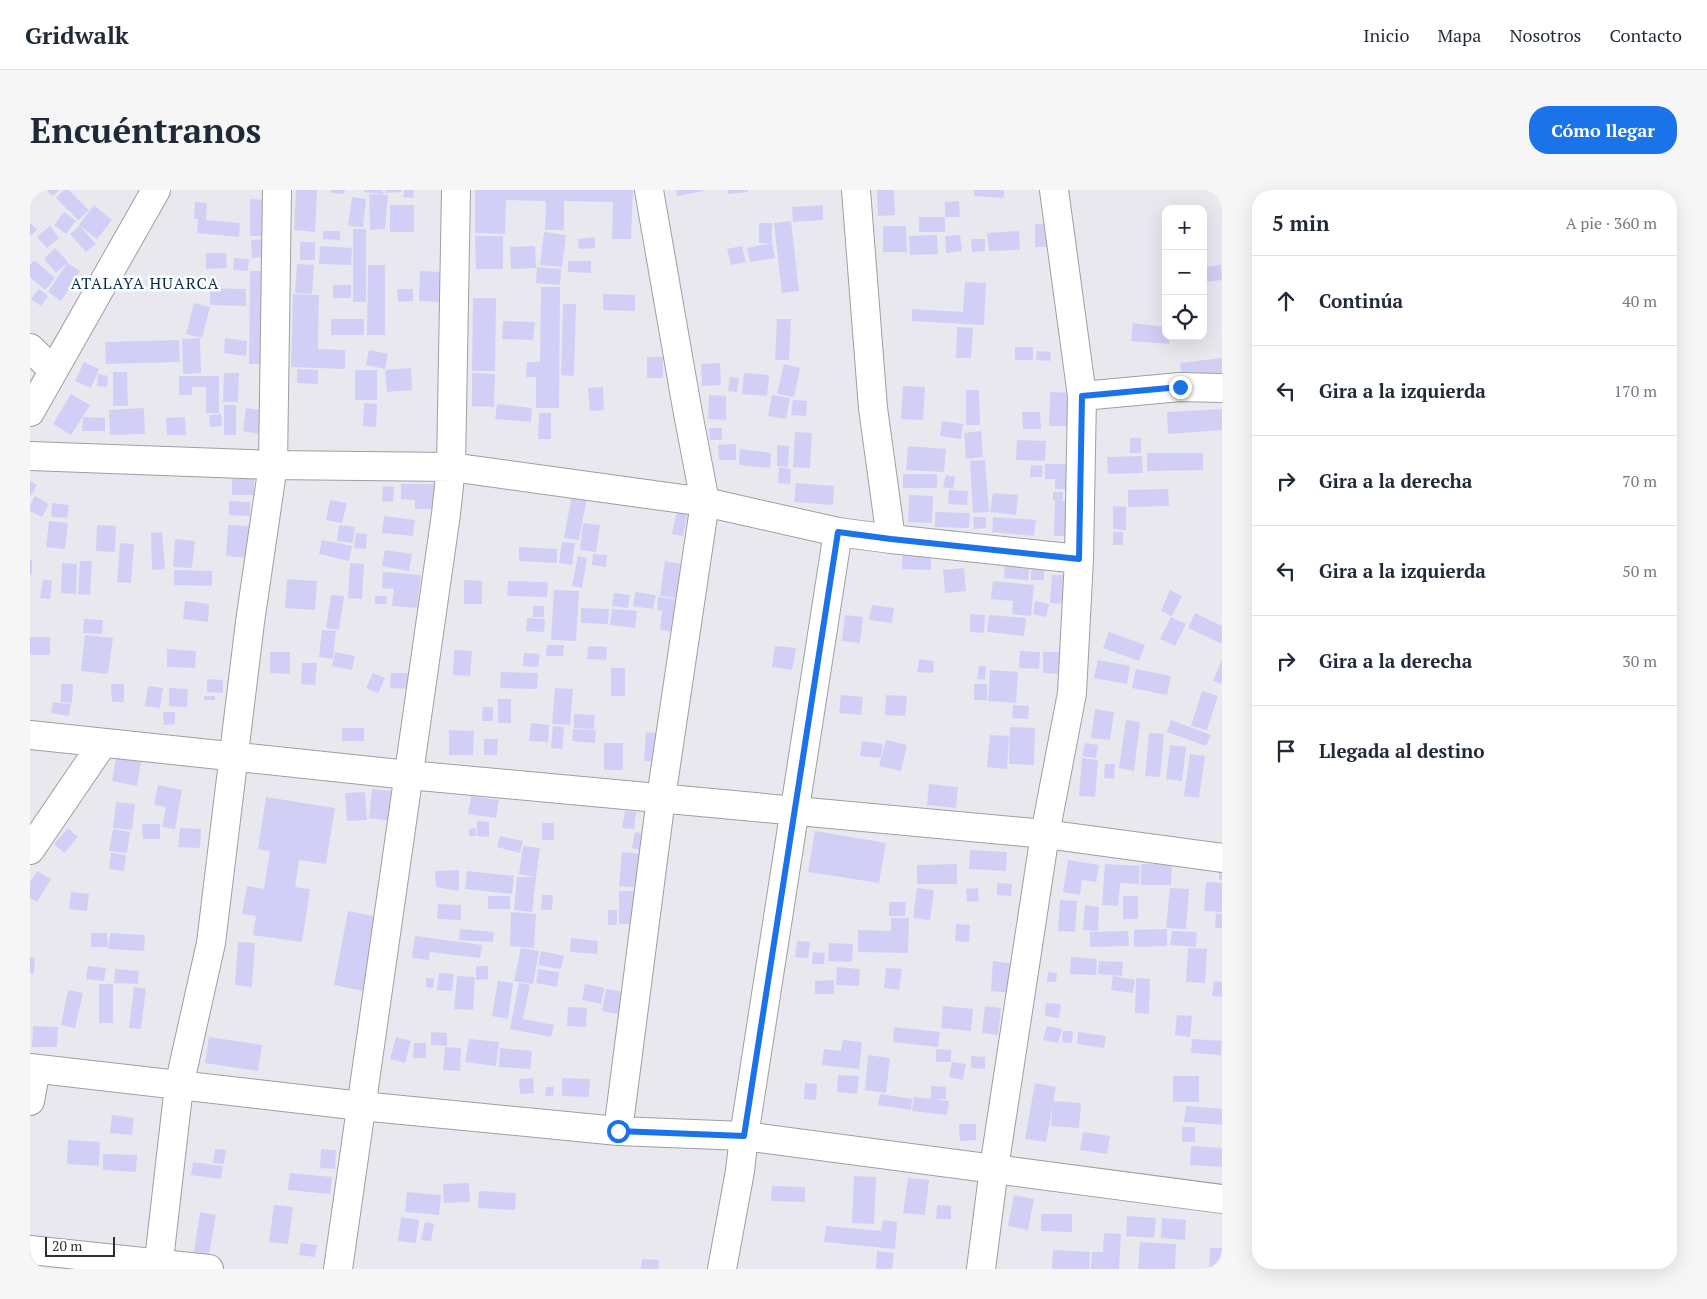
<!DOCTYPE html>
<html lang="es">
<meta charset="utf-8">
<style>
body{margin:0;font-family:"PT Serif",serif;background:#f6f6f7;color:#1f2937}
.controls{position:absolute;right:15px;top:15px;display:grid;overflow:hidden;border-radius:10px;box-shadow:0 5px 20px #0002}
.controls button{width:45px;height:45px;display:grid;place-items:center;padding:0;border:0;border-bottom:1px solid #e0e1e3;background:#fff;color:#1f2937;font:25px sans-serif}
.scale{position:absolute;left:15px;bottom:12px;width:70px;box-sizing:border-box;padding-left:5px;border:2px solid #303033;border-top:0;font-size:14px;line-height:18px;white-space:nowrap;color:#303033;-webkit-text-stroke:4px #fff;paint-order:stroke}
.stop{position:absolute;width:15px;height:15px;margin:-11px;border:4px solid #1a73e8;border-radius:50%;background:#fff}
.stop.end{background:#1a73e8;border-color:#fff;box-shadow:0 1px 5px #0008}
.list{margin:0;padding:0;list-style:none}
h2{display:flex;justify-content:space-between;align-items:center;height:65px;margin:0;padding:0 20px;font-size:21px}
h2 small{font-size:16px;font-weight:400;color:#747a83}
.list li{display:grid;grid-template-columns:32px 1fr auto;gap:15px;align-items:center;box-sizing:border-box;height:90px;padding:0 20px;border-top:1px solid #e0e1e3}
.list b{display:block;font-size:19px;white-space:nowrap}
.list em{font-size:16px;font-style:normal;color:#747a83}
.icon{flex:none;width:28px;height:28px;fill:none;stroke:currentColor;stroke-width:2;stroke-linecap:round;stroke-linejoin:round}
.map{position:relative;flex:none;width:1192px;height:1079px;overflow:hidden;border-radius:20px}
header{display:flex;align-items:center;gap:30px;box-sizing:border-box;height:70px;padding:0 25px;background:#fff;border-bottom:1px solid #e0e1e3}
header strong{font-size:24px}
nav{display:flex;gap:28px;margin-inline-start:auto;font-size:18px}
.intro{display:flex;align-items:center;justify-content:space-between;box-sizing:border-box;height:120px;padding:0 30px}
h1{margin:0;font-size:35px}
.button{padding:12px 22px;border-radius:20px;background:#1a73e8;color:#fff;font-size:18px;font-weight:700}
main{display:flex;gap:30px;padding:0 30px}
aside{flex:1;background:#fff;border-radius:20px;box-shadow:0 5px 20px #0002}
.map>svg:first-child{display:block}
.building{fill:#d2cff6}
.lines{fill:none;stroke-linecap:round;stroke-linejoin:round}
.street-casing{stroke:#9e9ea3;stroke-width:30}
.street{stroke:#fff;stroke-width:28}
.route{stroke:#1a73e8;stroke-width:6}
.labels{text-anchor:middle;stroke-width:5;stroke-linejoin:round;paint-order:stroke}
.neighbourhood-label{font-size:16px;letter-spacing:1px;fill:#06294f;stroke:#fff}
</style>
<header>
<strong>Gridwalk</strong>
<nav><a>Inicio</a><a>Mapa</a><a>Nosotros</a><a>Contacto</a></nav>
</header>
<div class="intro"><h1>Encuéntranos</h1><a class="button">Cómo llegar</a></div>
<main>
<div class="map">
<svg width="1192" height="1079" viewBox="0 0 1192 1079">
<rect width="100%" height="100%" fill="#e9e8ef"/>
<path class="building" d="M16,0H29L23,6Z
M34,0H39L59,20L48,30L26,8Z
M266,0H287L285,42L264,40Z
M301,0H315L314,4L301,3Z
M334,0H353V4L334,2Z
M355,0H371V2L355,3Z
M374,0H384L383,8L373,7Z
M445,0H603L601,49H582L583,12L534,11V40H515L516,11L476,10L475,44L445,43Z
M646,0H674V1L647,6Z
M698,0H718V2L698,4Z
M847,0H864L865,25L848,26Z
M944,0H974V8L944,6Z
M339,4L358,5L355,39L340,40Z
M322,7L336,9L333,37L318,36Z
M220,9L238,10L237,46H220Z
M929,11L930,27H915V12Z
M165,12L177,13L176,30L210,33L209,47L167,43L168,29H164Z
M64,15L82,30L67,49L49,35Z
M360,15H384V42H360Z
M793,15V30L763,32L762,17Z
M34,22L46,31L36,44L24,35Z
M889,27H915V42H889Z
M761,31L769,101L752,103L744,33Z
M0,33L7,40L0,46Z
M729,33H742V53H729Z
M1005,34H1022V57H1005Z
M20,36L29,48L17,58L7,47Z
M50,36L66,54L56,62L40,44Z
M853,36H876L877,62H853Z
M323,39H336V112H323Z
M293,41H310V50L293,49Z
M989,41L990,60L959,61L957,43Z
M514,42L536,45L532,77L510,75Z
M907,45L908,64L880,65L879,46Z
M930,45L932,61L916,63L915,46Z
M445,46H473V79H446Z
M565,47V58L549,59L548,49Z
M236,49V67L222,68L221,50Z
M941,49H955V61L942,62Z
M270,52H285V70H270Z
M742,53L745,68L720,72L717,58Z
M290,56L322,58L321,75L289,74Z
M505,56L506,78L481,79L480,57Z
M712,56L716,72L701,75L697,59Z
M25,58L38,72L26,83L14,69Z
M176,63H196L197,78L176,79Z
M204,68L219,69L218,81L203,80Z
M4,70L25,88L15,100L0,87V75Z
M538,71H561V83L538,82Z
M37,73L50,81L31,111L18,102Z
M267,74L284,75L282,104L265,103Z
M338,75H355V145H337Z
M1191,75L1192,90L1173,92V77Z
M507,77L531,79L530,95L506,93Z
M220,81H238V174H219Z
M390,81L411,82L410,112L389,111Z
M935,92L956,93L954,135L882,131V119L933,122Z
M303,95H321V108H303Z
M511,97H530L529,218H506V187H496L497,172H510Z
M180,98L216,99V116L180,115Z
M9,99L18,106L11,116L1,109Z
M367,99H383V111L368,112Z
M263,104L289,105L288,159L315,160V179L261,177Z
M573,104L605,105V121L573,120Z
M443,108H466L465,181H442Z
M164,113L180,117L172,148L156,144Z
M533,114H546L544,186L531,185Z
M301,129H334V145H301Z
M747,129H761L759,170H745Z
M473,131L505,132L503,150L472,149Z
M1103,133L1136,137V146H1140L1139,154L1101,151Z
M927,137L943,138L941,168H926Z
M170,148L171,183L153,184L152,149Z
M195,148L217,151L216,166L194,163Z
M149,150L150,172L76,174L75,152Z
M985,157H1003V170H985Z
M339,160L358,164L355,179L336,175Z
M1007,161L1021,162L1020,171L1006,170Z
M617,167H633V188H617Z
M1192,168V183L1152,188L1150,173Z
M54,172L69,179L61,198L45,191Z
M690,173L691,195L672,196L671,174Z
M754,174L770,178L764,207L747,204Z
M381,178L382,200L357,202L355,180Z
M267,179L288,180V194L267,193Z
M325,180H347V210H325Z
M83,182H97L98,216H83Z
M194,183H209L208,212H193Z
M442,183L465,184L464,217L442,216Z
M714,183L739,185L737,206L712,204Z
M68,184L78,186L77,197L67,196Z
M149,186H189V223H176V197H162V205H149Z
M700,187L709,188L707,202L698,201Z
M873,196L895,197L893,230L871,229Z
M573,197L574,220L560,221L558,198Z
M936,200H949L950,235H936Z
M1020,202L1042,203L1041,236H1019Z
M41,204L60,215L41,245L23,234Z
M679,205L696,206V230L678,229Z
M742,205L760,208L756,229L738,226Z
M763,210L777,211L776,226L761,225Z
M334,213L347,214L346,237L333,236Z
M467,214L502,218L501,232L465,229Z
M194,215H206V245H194Z
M114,218L115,244L80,245L79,220Z
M216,218L231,220L228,244L213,241Z
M1192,219V240L1138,244L1137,222Z
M992,222H1010L1011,239H993Z
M509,223H521V249H508Z
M191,224L192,236L180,237L179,225Z
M53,227L75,228V241H52Z
M155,227L156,245H137L136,228Z
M912,231L933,234L931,249L910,246Z
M679,238H692V250H680Z
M951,241L953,267L936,269L934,243Z
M765,242L782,243L780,278L763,277Z
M1100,248H1111V263H1100Z
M987,250L1016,251L1015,271L986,270Z
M706,254V270H689L688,255Z
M747,255L759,256L758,277L747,276Z
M878,256L916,259L914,282L876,280Z
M710,259L741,263L740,278L709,275Z
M1117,263H1173V280L1117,281Z
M1112,266L1113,283L1078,284L1077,267Z
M955,270L959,322L943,323L940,271Z
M1015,274H1040V299H1025V289H1015Z
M1001,275L1013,276L1012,287H1000Z
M749,277L761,279L760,294L748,293Z
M873,284H907V298H873Z
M916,285L925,287L923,299L913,297Z
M202,289H224V305H202Z
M0,291L7,295L0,307Z
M766,293L804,296L803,315L764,312Z
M371,294H405V319H385V310L371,309Z
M353,296L364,297L363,312L352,311Z
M1138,299L1139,316L1098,317V300Z
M919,300L938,301L937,315L918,314Z
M1023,302H1033V310L1027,311H1041L1040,346H1024L1025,310H1023Z
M963,303L988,305L986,325L960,322Z
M542,304L557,307L549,350L534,348Z
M879,305L903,306L902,333L878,332Z
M5,306L19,314L12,327L0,321V315Z
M300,310L317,313L312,333L296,330Z
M199,311L220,312V326L199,325Z
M22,313L39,315L37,328L21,327Z
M648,316L658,319L653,346L642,344Z
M1083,316L1096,317V340L1083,339Z
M905,322L940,323L939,338L905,337Z
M354,326L385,330L383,346L352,343Z
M943,327H956V338L944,339Z
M963,327L1006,330L1004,346L962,342Z
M19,331L38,333L35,359L16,357Z
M553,333L570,335L566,362L550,360Z
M67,335L86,336L85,362L66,361Z
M198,335L223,336L221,368L196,366Z
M309,335L325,337L323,353L307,351Z
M132,342L135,379L122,380L121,343Z
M1083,342H1093V355H1083Z
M326,343L337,344L336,359L324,358Z
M145,349L165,351L162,378L143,377Z
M292,350L322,356L319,371L289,364Z
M532,352L545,353L542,375L529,373Z
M90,353L104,354L101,393L87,392Z
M489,357L527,359V373L489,371Z
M355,360L382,364L379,381L352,376Z
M563,364L577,365L576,377L562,375Z
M548,366L557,368L552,398L542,396Z
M872,366H901V380L872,379Z
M975,369L1000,371L998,390L974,388Z
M0,370H2V385H0Z
M50,371H62L60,405L48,404Z
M635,371L656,375L651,409L630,406Z
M32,373L47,374L46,404L31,403Z
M320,373L334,374L332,409L318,408Z
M934,378L936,401L915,403L913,380Z
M1001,378H1014V390H1001Z
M144,380L182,381V396L144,395Z
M353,382L391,385L387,418L362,416L364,399L352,398Z
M1022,385H1039L1038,414L1020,413Z
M13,389L22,391L20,409L10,408Z
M257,389L287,391L285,420L255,418Z
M434,390L452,391V414H434Z
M478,391L518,392L517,407L477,406Z
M963,391L1004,395L1001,426L982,424L983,411L961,409Z
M524,400L549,401L546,451L521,450Z
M1140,400L1152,406L1142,426L1131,421Z
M605,402L626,405L623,419L603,416Z
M584,403L600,405L598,418L582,416Z
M301,405L314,406L309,440L296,438Z
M345,406H357L356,414H345Z
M628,407L650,410L646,442L630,440L632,421L627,420Z
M155,411L179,414L178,432L153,429Z
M1005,411L1019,414L1016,427L1003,424Z
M842,415L864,418L862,433L839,430Z
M503,416H514V427H503Z
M551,418L579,419L578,434L551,433Z
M582,419L607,421L605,438L580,435Z
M1165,423L1192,436V454L1158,438Z
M940,424L955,425L954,443L940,442Z
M815,425L833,427L830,453L812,451Z
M959,425L996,428L994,446L957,442Z
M1141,427L1156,434L1145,456L1130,449Z
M497,428L515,429L514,442L496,441Z
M54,429L73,430L72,444L53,443Z
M292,440L306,441L303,469L289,467Z
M1079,442L1115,455L1109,471L1073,458Z
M55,445L83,448L78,484L51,481Z
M0,447H20V465H0Z
M517,455H534L533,466H516Z
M558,456L577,457L576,470L557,469Z
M745,456L766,458L762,480L742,477Z
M137,459L166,461L165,478L137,477Z
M424,460L442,461L440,486L423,485Z
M990,461L1010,462L1009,479L989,478Z
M240,462H260V484L240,483Z
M305,462L325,466L322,480L302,476Z
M1013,462H1034L1033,484L1013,483Z
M494,463L510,464L508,477L493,476Z
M889,469L904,471L903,483L887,482Z
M1192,469V494L1183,491Z
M1068,470L1100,476L1097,494L1064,488Z
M272,473H287L285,495L271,494Z
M949,476H956L955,490L947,489Z
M581,478H595V506H581Z
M1106,479L1141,486L1137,505L1102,498Z
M960,480L988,482L986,513L958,511Z
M471,482L508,483L507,499L470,498Z
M343,483L355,488L348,503L336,498Z
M361,483H378L377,499L360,498Z
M177,489L193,490V503L177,502Z
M31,494H43L42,513L31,512Z
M81,494H94V512H82Z
M944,494H957V510H944Z
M118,496L133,498L130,518L115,516Z
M139,498L158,499L157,517L139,516Z
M525,498L543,499L540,535L522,534Z
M1172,501L1188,506L1177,540L1161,536Z
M811,505L833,507L831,525L809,523Z
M856,505L877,506L875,526L855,525Z
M174,506H185V510H174Z
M468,509H481V533H468Z
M23,512L41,514L39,526L21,523Z
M983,515L999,516L998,529L982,528Z
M453,517H463V531H452Z
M1065,519L1084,522L1080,550L1061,548Z
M133,522H145V534L134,535Z
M544,524L565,525L564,539L544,538Z
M1096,530L1110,532L1104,581L1089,578Z
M1141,530L1181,545L1176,556L1137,542Z
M501,533L519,535L518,552L499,551Z
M523,536L534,537L532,559L521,558Z
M980,537L1005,538L1004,575L979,574Z
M312,538H334V551H312Z
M543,539L566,540L565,553L542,551Z
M419,540L444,541L443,565H419Z
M616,542L632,544L630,572L614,571Z
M1119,543L1134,544L1130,587L1115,586Z
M960,545L979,546L977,579L957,577Z
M454,549H468L467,565H454Z
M856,550L877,555L871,581L849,576Z
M832,551L853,554L851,568L830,566Z
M574,553H593V580H574Z
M1055,553L1068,555L1066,568L1052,566Z
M1140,555L1156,557L1152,591L1136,589Z
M1160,564L1175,566L1169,608L1154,606Z
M86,568L111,572L107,596L82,591Z
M1052,568L1068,570L1065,607L1049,606Z
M1075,574H1085L1084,589L1074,588Z
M899,594L928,597L926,618L897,615Z
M128,595L152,600L145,639L132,637L136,617L124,615Z
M342,599L364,601L361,631L339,628Z
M335,602L337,630L317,631L315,603Z
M441,606L469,610L466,628L438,624Z
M236,607L305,618L296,674L269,670L265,697L280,699L272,752L223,745L226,726L212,724L217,696L234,699L240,661L228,659Z
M86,612L105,614L102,640L83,638Z
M595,621L606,622L604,639L592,638Z
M447,631L459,632V647L447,646Z
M512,633H524V650H512Z
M112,634H130V649H113Z
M38,638L48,647L34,663L24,654Z
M150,638L171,639L170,658L148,657Z
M446,638V646H439V639Z
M83,639L100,642L97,663L79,661Z
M785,641L856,653L849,693L778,682Z
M605,642L622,646L619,662L602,658Z
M470,646L493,651L490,663L467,657Z
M493,656L510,658L506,687L489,684Z
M940,660L977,662L976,681L939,679Z
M592,662L615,664L612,698L589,696Z
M81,663L96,665L94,681L79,679Z
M1038,670L1069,675L1066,692L1052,690L1050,705L1033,702Z
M927,674V694H887V675Z
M1075,674L1110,676L1109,694L1090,693L1088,716L1072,715Z
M1111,674H1142L1141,695H1111Z
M1189,679H1192V690H1189Z
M429,680V701L406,697L405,681Z
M7,681L21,689L7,712L0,708V692Z
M437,681L484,686L482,704L435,699Z
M487,687H506L502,722L484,720Z
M1176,692L1192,693V722L1174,721Z
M967,693L982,694L981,706L967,705Z
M887,698L904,700L900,730L883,728Z
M948,698L949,711L937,712L936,699Z
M1140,698L1159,699L1156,739L1136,738Z
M589,701H606V734H589Z
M41,702L59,704L57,721L39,719Z
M512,705H523L522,720H511Z
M458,706H480V719H458Z
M1093,706H1108V729H1093Z
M1030,710L1047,711L1045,742L1028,741Z
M859,712H876L875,726H859Z
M408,714L431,715V730L407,729Z
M1055,715L1069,717L1068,741L1053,740Z
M578,720H587V735H578Z
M318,721L347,727L333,801L304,795Z
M481,722L506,724L504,758L480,756Z
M1186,723L1192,724V738H1185Z
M861,728H879L878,763L828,762V740L861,741Z
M926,734L940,735L939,752L925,751Z
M430,739L464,742L463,752L429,750Z
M1137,739V756L1104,757V740Z
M1098,741L1099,756L1060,757V742Z
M1142,741L1167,742L1166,757L1140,755Z
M61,743H77L78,757H61Z
M80,743L115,745L114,761L78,759Z
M385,746L452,755L450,768L400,762L399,770L382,768Z
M541,748L568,751L567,764L540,762Z
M767,751L780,752L778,768L765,767Z
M208,752L225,753L222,797L205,795Z
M799,753L823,754L822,772L798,771Z
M491,758L509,761L503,794L484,791Z
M1158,758L1177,759L1175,793L1156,792Z
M511,761L534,766L531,779L508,775Z
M783,762L795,763L794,774H782Z
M0,767L5,768L4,783H0Z
M1041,767L1067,769L1066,785L1040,784Z
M963,771L985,774L983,803L961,801Z
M1069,771L1093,772L1092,786L1068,784Z
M58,776L76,778L74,791L56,789Z
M446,776H458V789L446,790Z
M807,777L830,779L829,796L806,795Z
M856,778L872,779L869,800L854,798Z
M85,779L109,781L108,794L84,793Z
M508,779L529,782L527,797L506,793Z
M1018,782L1027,783L1026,792H1017Z
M409,783L424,784L422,801L407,800Z
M427,786L445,787L443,820L424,819Z
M1083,786L1105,790L1103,803L1081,800Z
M396,788H404L403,798L396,797Z
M1106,788L1120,789L1119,824L1105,823Z
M804,790V804H785V791Z
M468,791L483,793L478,829L462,826Z
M1184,791L1192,792V807L1182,806Z
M489,793L500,795L493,829L524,835L521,847L480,839Z
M69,794H83V833H69Z
M555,794L574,798L571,814L552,810Z
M104,797L116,799L111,839L99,838Z
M576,799L593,802L589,824L572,821Z
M38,800L53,803L45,838L31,835Z
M1016,813L1031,814L1029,828L1015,826Z
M913,816L943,819L941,841L911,838Z
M955,816L971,818L968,845L952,843Z
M538,817L557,818L556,837L537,836Z
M1147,825L1162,826L1160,847L1145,845Z
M3,836L28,837L27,857H2Z
M1017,836L1032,839L1028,853L1013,850Z
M864,837L910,842L908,857L863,852Z
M1033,841H1043L1042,853L1032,852Z
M401,842L417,843V856L401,855Z
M1048,842L1076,846L1074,858L1047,854Z
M179,847L232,855L228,881L175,873Z
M366,847L381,851L375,873L360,869Z
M439,849L469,852L466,876L435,872Z
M1162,849L1192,851L1191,865L1161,863Z
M813,850L832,852L829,879L792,875L794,859L811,861Z
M384,853H396V868H383Z
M415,857L431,858L430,881L413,880Z
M470,858L502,861L500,879L469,877Z
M906,859L921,860V872H906Z
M838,865L860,868L856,903L835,900Z
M941,866L955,867V879L941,878Z
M922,872L936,874L933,890L919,887Z
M808,885L829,886L827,904L807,902Z
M1143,886H1169V912H1143Z
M503,888L504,903L490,904L489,889Z
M532,888L560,889L559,907L532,906Z
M775,893L787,894L786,910L774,909Z
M1005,893L1026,897L1016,952L995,949Z
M901,896L916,897V909H901Z
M516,897H524L523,906H515Z
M850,904L882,909L881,920L848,915Z
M884,907L919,911L917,925L882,921Z
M1023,911L1051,913L1049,938L1021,936Z
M1156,916L1192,919V935L1154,932Z
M82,925L104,928L102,945L80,943Z
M929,934H946V950L930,951Z
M1152,937H1165V952H1152Z
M1053,942L1080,946L1077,964L1050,960Z
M38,950L70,952L69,976L37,974Z
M1161,956L1192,958V977L1160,975Z
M185,959L196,960L194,974L183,973Z
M291,959L306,960L305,979L290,978Z
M73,964L107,965L106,982L73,980Z
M163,972L193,976L191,989L161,985Z
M260,983L302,987L300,1004L258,1000Z
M824,986L846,987L844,1034L822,1033Z
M878,988L899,990L895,1025L873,1023Z
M439,993L440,1012L414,1013L413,994Z
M742,996L775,997V1012L741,1011Z
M449,1001L486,1003L485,1020L448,1018Z
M377,1002L411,1005L409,1025L375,1022Z
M984,1005L1004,1009L998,1040L978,1036Z
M244,1015L263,1017L258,1054L239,1052Z
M907,1015L921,1016V1029H906Z
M170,1022L186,1025L179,1064L164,1062Z
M1011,1024H1042V1042L1011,1041Z
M1097,1026L1126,1028L1124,1048L1096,1046Z
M371,1027L389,1030L386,1053L368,1051Z
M1132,1028L1156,1030L1155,1050L1131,1048Z
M853,1030L867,1032L865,1059L794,1052L796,1036L851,1041Z
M395,1032L404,1034L401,1051L391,1050Z
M1074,1043L1091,1044L1089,1079H1061L1062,1062H1073Z
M1110,1052L1146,1054L1145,1079H1108Z
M271,1053L287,1055L285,1067L269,1065Z
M1180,1058H1192V1079H1179Z
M1023,1060L1060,1062L1059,1079H1022Z
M847,1061L864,1063L862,1079H846Z
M612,1069L629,1070L628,1079H611Z"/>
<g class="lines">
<g class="street-casing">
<path id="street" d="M826,0L843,218L861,349
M0,158L23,180
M1052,206L1150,197L1192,198
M0,222L126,0
M0,266L243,275L421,277L675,312L808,342L861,349L1049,369
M0,545L379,585L1015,644L1192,668
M0,660L73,553
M0,878L331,916L588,941L714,946L1192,1009
M0,911L6,879
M588,941L631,608L675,312L657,218L619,0
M0,1060L179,1079
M128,1079L149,896L181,753L220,432L243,275L247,0
M308,1079L416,324L421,277L426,0
M692,1079L710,981L714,946L808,342
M951,1079L964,978L1015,644L1042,503L1049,369L1052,206L1024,0"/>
</g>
<use href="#street" class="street"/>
</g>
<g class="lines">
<path class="route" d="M588,941L714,946L808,342L861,349L1049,369L1052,206L1150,197"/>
</g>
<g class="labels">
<g class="neighbourhood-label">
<text x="115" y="99">ATALAYA HUARCA</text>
</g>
</g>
</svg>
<div class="controls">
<button>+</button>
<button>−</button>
<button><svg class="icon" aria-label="locate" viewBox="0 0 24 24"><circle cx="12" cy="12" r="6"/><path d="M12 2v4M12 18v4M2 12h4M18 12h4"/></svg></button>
</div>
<div class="scale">20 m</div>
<div class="stop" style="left:588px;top:941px"></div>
<div class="stop end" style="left:1150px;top:197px"></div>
</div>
<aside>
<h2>5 min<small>A pie · 360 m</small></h2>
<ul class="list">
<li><svg class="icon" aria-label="ahead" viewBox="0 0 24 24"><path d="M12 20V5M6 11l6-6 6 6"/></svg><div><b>Continúa</b></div><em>40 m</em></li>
<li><svg class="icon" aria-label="left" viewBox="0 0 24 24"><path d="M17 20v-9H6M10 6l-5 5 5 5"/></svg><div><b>Gira a la izquierda</b></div><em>170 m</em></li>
<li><svg class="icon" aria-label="right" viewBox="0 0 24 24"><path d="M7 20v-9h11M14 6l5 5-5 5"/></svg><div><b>Gira a la derecha</b></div><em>70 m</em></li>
<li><svg class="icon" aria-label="left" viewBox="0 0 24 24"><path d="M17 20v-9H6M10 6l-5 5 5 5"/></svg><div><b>Gira a la izquierda</b></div><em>50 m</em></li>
<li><svg class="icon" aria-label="right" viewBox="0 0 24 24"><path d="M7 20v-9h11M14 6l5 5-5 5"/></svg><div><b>Gira a la derecha</b></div><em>30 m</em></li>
<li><svg class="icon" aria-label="arrive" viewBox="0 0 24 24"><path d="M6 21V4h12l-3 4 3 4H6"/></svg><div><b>Llegada al destino</b></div></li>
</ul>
</aside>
</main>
